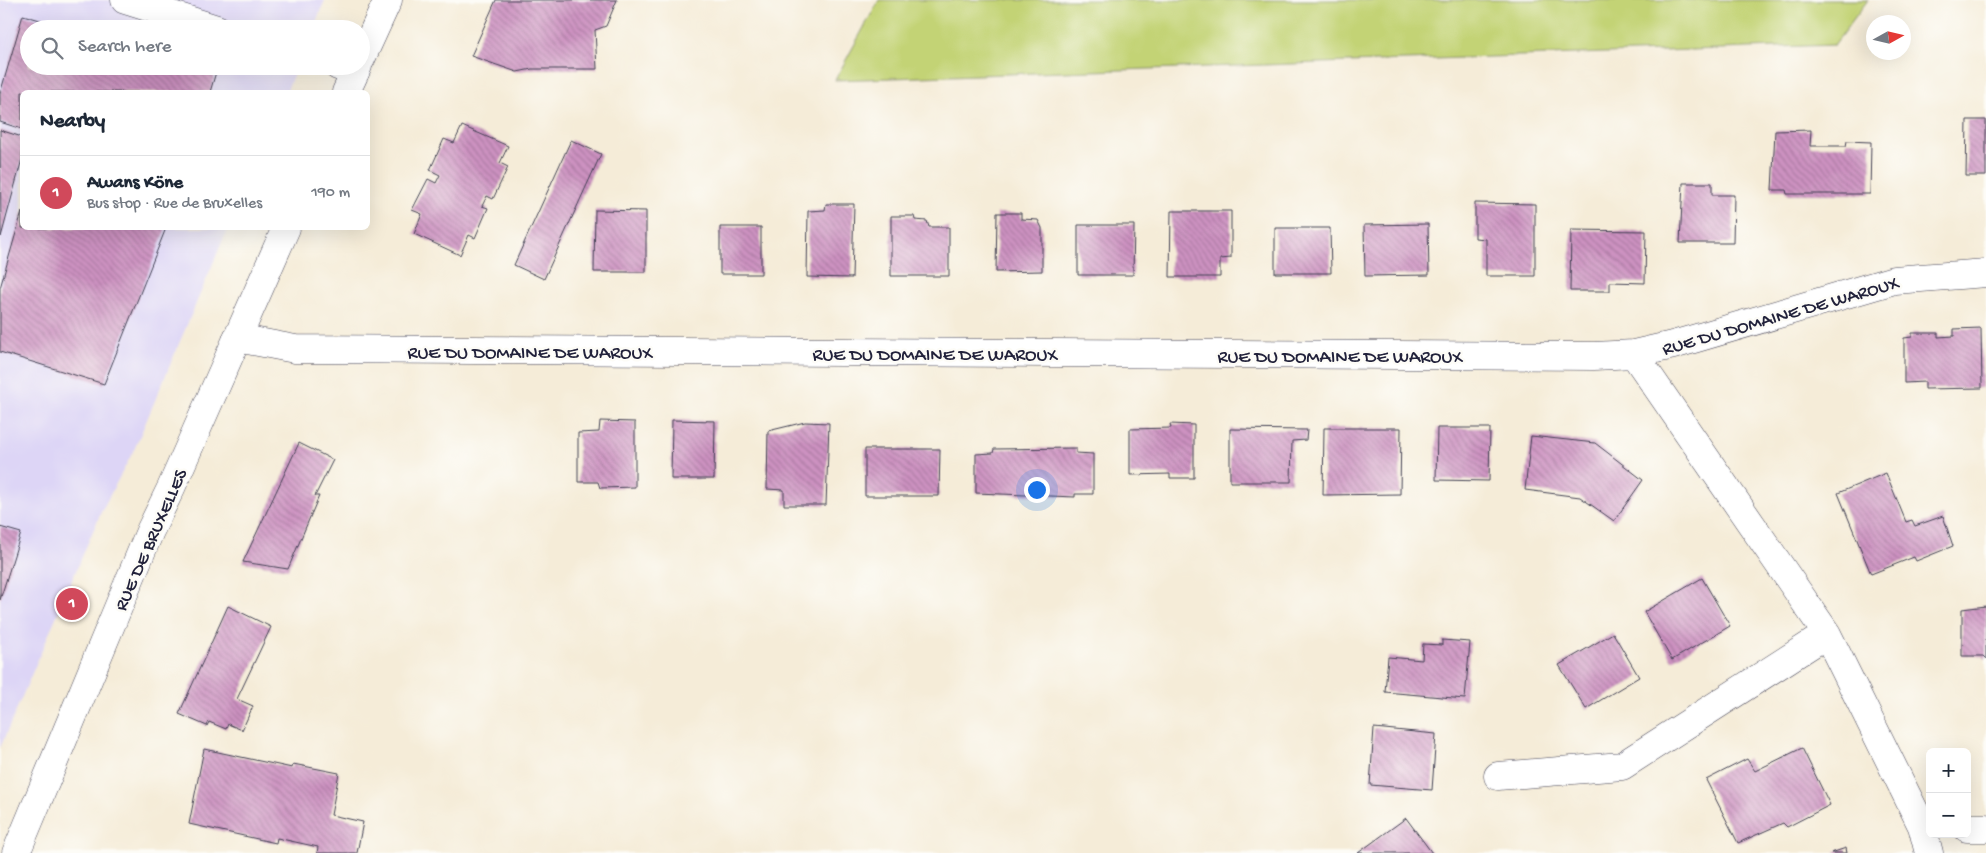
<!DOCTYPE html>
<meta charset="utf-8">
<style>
body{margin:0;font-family:"Gochi Hand",sans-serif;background:#f2f2f3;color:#1f2937}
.controls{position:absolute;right:15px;bottom:15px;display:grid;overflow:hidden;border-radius:8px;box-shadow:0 5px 20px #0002}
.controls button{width:45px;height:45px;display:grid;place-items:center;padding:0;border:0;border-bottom:1px solid #e0e1e3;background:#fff;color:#1f2937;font:25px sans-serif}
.compass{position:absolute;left:1866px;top:15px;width:45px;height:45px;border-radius:50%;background:#fff;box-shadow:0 5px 20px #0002;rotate:82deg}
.you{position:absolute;left:1036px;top:489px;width:18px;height:18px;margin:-12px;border:4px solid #fff;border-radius:50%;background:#1a73e8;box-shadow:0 0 0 8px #1a73e833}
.badge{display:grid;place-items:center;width:32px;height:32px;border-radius:50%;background:#d1495b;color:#fff;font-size:16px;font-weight:700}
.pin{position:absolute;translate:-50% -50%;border:2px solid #fff;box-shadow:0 1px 5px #0006}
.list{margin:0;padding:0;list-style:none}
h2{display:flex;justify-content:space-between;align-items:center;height:65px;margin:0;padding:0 20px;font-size:21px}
h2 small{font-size:16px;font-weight:400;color:#747a83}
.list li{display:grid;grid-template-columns:32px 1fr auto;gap:15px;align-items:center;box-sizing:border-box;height:75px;padding:0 20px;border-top:1px solid #e0e1e3}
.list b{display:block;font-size:19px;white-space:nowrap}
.list p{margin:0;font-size:16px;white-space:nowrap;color:#747a83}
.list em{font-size:16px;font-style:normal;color:#747a83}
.icon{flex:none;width:28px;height:28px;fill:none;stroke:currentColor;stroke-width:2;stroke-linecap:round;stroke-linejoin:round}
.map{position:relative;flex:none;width:1986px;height:853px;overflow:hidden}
.search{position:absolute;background:#fff;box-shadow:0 5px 20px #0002;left:20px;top:20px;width:350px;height:55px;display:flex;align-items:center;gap:12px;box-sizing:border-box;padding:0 18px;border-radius:28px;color:#747a83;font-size:19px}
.panel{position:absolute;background:#fff;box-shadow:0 5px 20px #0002;left:20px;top:90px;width:350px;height:140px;border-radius:8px}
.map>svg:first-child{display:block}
.built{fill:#ddd5f6}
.grass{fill:#c3d375;stroke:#727a58}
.building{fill:url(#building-back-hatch)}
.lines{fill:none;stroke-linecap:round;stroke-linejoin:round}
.minor-casing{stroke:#424053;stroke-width:29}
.major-casing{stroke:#424053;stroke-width:29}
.minor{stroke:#fff;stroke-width:28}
.major{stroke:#fff;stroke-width:28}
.labels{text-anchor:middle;stroke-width:5;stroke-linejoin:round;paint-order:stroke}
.street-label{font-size:19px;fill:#22223b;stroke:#fdfcf7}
</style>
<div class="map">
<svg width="1986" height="853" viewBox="0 0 1986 853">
<defs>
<pattern id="building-back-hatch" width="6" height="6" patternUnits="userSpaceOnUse" patternTransform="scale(1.25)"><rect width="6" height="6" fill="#cd92c1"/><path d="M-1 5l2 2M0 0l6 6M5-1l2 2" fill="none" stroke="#a6779e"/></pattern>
</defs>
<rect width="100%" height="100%" fill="#fdfcf7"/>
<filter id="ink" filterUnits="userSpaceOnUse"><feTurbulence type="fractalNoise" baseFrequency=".02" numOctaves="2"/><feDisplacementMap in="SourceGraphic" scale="10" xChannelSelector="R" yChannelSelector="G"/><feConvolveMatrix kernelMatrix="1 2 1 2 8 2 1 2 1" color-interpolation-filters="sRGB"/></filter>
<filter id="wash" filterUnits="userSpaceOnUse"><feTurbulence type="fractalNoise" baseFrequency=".0096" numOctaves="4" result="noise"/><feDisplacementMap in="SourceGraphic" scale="20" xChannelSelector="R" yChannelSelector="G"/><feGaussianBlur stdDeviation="1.12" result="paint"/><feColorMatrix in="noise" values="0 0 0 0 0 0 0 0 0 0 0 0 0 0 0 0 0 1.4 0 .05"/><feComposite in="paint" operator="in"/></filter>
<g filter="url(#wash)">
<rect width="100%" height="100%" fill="#f5ecd8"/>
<path class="built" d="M0,0H325L313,29H29V66H297L286,92H22V228H228L134,450L102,510L0,748Z"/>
<path class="grass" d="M879,0H1868L1834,45L835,80Z"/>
<g id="blocks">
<path class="building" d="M496,0H617L606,26L595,30L597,69H532L517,72L471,56Z
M23,15L67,28L29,29V66H197L216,72L210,92H22V129L0,122V94Z
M1967,120H1986V176H1966Z
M462,126L508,146L500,163L508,167L493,199L487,196L482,206L488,208L475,238L469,235L460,255L414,234L422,214L412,210L428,179L436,183L440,175L430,170L444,139L454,143Z
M0,130L22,137V159L1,237Z
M1811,130L1810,146H1846L1847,141L1871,142L1870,194H1787L1786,190H1772L1775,131Z
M571,140L601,154L544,279L514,265Z
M1683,183H1712V195H1734L1733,243H1680Z
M1475,203L1535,204V276H1486V239L1475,238Z
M826,204H854L852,278L807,277L808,211L825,210Z
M595,210L646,211V272H594Z
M1171,211H1231V258L1220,259V277H1170Z
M22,212V228H166L104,384L0,352V288Z
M997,213H1021V219L1038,220L1042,228V271L996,272Z
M891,216H914L915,220L927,221L929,227H949V276H891Z
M1428,224L1429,275L1365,276L1364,225Z
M1078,225H1134L1133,275H1078Z
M720,227H761V274H720Z
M1275,228H1330L1331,273H1275Z
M1571,230L1646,231L1645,283L1610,282V291H1570Z
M1981,328L1982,388L1925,389V382L1904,383V338L1912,337V333H1938V337L1954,336V329Z
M672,420L715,421L714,479H671Z
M600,421L635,422V487L600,488L598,482H578V433L599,432Z
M805,422L829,423L826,505H784V490L767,489L768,431Z
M1170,424L1194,425V478H1170V474L1130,475V429L1171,428Z
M1324,428H1401L1400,494L1323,495Z
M1437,428H1490L1489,481L1436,480Z
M1230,429L1307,430L1306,440L1292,441L1291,482H1230Z
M1531,436L1595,443L1643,480L1614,521L1580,497L1525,490Z
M299,443L333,460L315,496H319L288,569L243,562Z
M1076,448V453L1093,454V494H1075V497L976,493V454L993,453L994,449Z
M865,449H940L939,496H865Z
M1886,473L1906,522L1912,520L1915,526L1943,516L1953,546L1916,561L1914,557L1871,574L1838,493Z
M0,527L21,533L0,600Z
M1702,578L1730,626L1672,660L1644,612Z
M228,606L271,627L237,699L253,706L242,730L228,724L226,729L209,722L207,726L179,714Z
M1986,606V659L1983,656H1962V609Z
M1613,633L1639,677L1586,709L1559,665Z
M1442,640L1470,642L1465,699L1385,692L1388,657L1422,660L1423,644L1442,645Z
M1374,728L1436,734L1432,790L1370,785Z
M1802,748L1830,805L1787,827L1783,823L1738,843L1706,780L1747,759L1755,771Z
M204,749L292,768L293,764L339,773L331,815L363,822L357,853H317L318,847L277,838L276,843L189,824Z
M1406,818L1432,853H1358Z
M1846,848L1847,853H1831Z"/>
</g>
</g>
<g filter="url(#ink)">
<use href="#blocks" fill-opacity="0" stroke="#424053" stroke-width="1"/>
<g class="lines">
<g class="minor-casing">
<path id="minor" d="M125,0L217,29
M338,66L355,72
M237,338L295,349L1594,356L1634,354L1673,345L1894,280L1986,273
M1634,354L1827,634L1922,826L1929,853
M1498,776L1622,766L1827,634
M1967,828H1986"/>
</g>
<g class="major-casing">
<path id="major" d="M361,59L388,0
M346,92L358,66
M16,853L150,531L171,488L286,228"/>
</g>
<use href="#minor" class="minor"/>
<use href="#major" class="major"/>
</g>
</g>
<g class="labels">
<g class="street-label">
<text transform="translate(1780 314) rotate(-16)" y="7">RUE DU DOMAINE DE WAROUX</text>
<text x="530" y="358">RUE DU DOMAINE DE WAROUX</text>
<text x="935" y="360">RUE DU DOMAINE DE WAROUX</text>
<text x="1340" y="362">RUE DU DOMAINE DE WAROUX</text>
<text transform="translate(149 539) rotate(-66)" y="7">RUE DE BRUXELLES</text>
</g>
</g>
</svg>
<div class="controls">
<button>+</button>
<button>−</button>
</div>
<svg class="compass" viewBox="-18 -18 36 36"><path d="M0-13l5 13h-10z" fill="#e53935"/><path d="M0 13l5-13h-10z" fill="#747a83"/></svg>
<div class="you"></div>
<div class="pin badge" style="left:72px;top:604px">1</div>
<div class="search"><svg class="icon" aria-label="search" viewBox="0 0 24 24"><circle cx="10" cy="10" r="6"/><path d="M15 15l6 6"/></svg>Search here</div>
<section class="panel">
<h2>Nearby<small></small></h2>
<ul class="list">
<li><span class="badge">1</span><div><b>Awans Köne</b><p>Bus stop · Rue de Bruxelles</p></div><em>190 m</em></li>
</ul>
</section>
</div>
